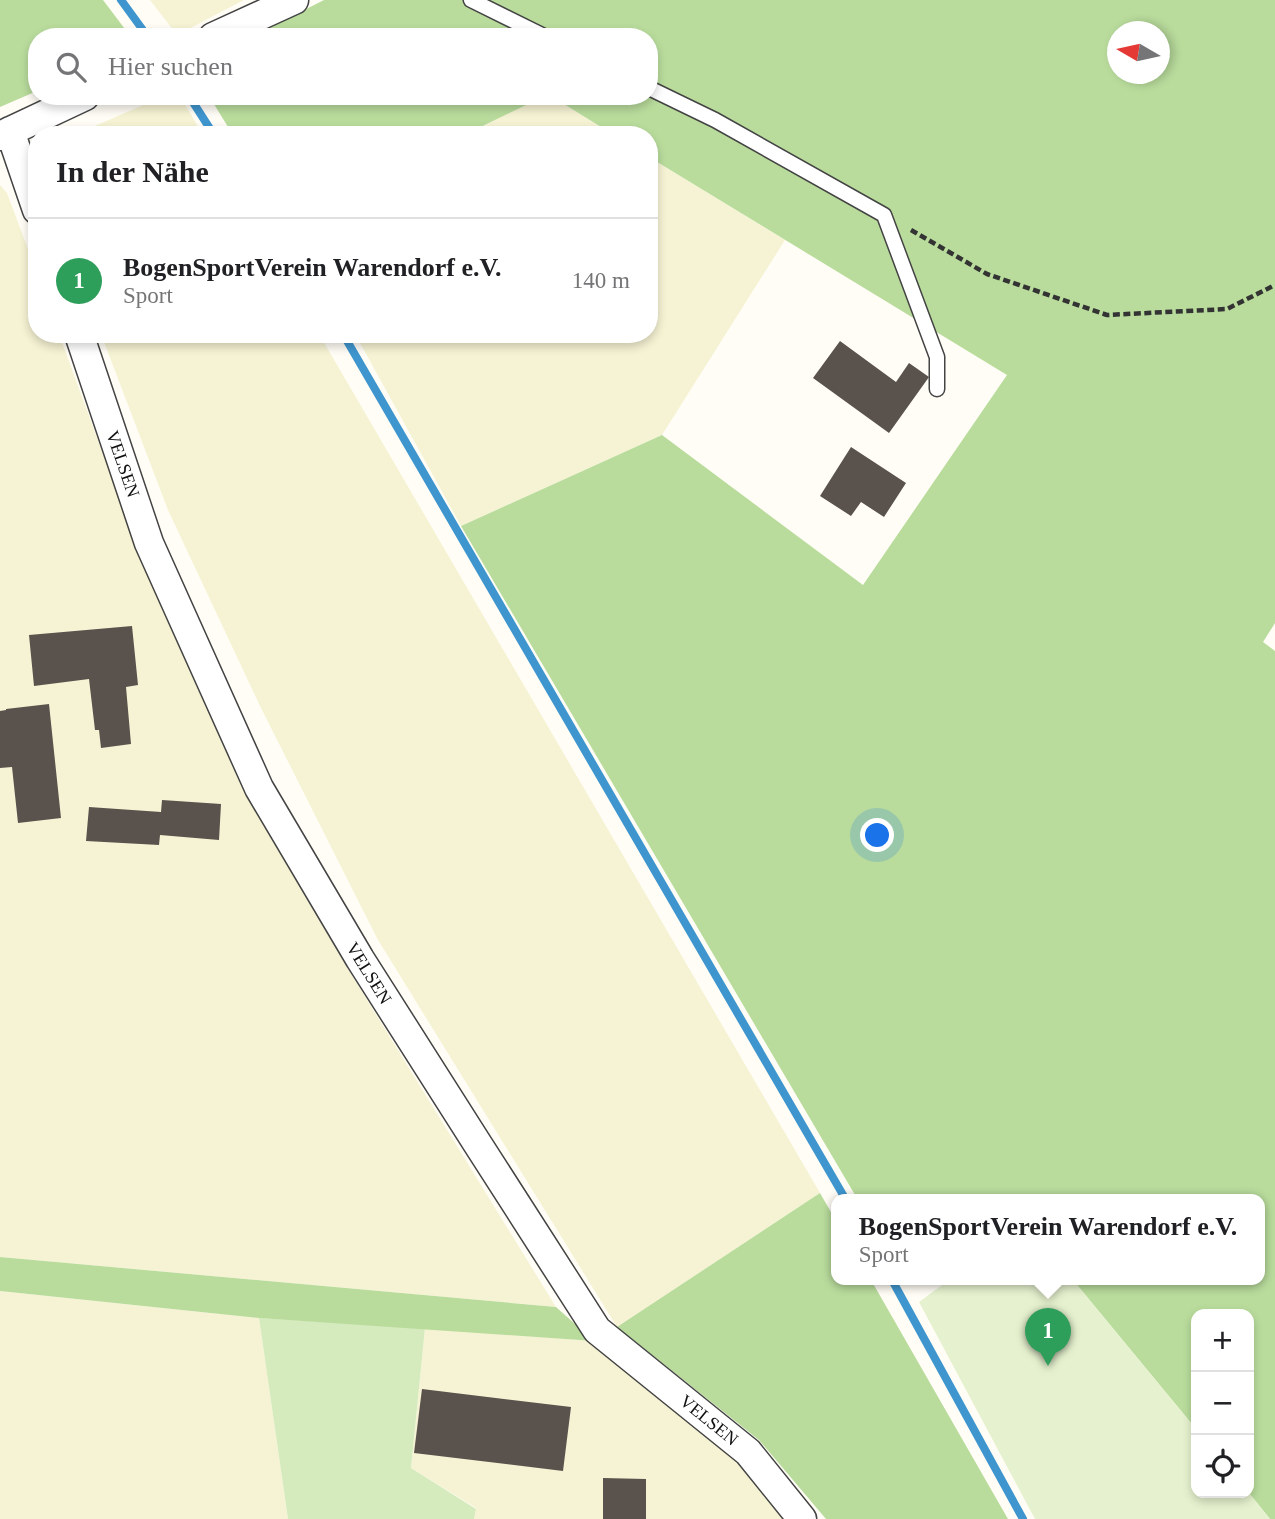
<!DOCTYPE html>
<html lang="de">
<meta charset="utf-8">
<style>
body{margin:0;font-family:Georgia,serif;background:#f6f6f6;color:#202124}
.controls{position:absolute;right:21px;bottom:21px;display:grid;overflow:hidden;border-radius:14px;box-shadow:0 4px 10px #0003}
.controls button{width:63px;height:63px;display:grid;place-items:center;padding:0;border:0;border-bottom:2px solid #e0e0e0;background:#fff;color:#202124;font:35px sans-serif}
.compass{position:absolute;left:1107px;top:21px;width:63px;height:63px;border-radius:50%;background:#fff;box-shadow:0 4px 10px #0003;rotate:279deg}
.you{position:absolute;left:878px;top:836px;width:24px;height:24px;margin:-18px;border:5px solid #fff;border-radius:50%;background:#1a73e8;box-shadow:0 0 0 10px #1a73e833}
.badge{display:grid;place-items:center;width:46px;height:46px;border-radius:50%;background:#b45309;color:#fff;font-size:23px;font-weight:700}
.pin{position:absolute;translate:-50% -58px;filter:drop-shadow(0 2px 4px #0008)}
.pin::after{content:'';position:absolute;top:37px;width:24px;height:21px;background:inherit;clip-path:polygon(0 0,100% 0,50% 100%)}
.popup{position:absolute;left:831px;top:1194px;width:434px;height:91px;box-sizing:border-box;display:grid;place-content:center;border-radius:14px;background:#fff;filter:drop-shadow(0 2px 5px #0005);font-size:23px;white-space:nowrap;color:#757577}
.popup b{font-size:26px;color:#202124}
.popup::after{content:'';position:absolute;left:50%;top:100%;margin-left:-14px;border:14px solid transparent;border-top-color:#fff}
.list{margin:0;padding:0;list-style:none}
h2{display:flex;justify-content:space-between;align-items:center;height:91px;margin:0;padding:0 28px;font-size:30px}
h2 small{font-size:23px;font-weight:400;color:#757577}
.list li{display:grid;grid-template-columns:46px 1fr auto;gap:21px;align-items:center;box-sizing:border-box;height:126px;padding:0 28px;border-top:2px solid #e0e0e0}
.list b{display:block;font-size:26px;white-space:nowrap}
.list p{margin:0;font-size:23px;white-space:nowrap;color:#757577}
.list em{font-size:23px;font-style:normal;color:#757577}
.icon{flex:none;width:38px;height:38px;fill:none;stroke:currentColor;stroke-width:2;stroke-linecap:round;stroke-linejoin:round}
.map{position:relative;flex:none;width:1275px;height:1519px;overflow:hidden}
.search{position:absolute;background:#fff;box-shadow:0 4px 10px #0003;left:28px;top:28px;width:630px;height:77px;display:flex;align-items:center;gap:18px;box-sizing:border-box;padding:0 24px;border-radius:28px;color:#757577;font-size:26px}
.panel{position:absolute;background:#fff;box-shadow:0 4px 10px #0003;left:28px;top:126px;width:630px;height:217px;border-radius:28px}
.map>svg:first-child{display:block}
.farmland{fill:#f6f3d4}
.green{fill:#d5ebbd}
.forest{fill:#b9dc9c;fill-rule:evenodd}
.pitch{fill:#e6f2cf}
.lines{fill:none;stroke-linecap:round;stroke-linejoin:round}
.stream{stroke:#3f96cf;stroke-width:8}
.building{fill:#5a524d}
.service-casing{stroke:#444;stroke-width:17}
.minor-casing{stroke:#444;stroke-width:31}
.path{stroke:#333;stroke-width:4.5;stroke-dasharray:7 3.5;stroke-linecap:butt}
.service{stroke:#fff;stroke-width:14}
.minor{stroke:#fff;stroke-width:28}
.labels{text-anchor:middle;stroke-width:7;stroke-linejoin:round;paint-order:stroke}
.street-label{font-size:18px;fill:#111;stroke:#fff}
</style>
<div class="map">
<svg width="1275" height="1519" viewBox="0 0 1275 1519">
<rect width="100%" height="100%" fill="#fffdf5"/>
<path class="farmland" d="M150,0H244L177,35Z
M164,96H180L203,135H74Z
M545,96H551L614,135H464Z
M649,157L785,240L662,435L461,526L355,334H649Z
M0,185L7,193L37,273V334H59L143,563L243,790L345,964L556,1307L0,1257Z
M101,334H319L820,1193L617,1327L378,940L260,706L168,510Z
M0,1291L259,1318L288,1519H0Z
M425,1328L594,1341L739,1458L786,1519H474L476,1508L411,1468Z"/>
<path class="green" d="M259,1318L425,1328L411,1468L476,1509L474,1519H288Z"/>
<path class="forest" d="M0,0H103L131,37H37V91L0,107Z
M324,0H1275V623L1263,642L1275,651V1519H1270L1249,1493V1314H1196V1429L1073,1280H1260V1200H858L461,526L662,435L863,585L1007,375L649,157V135H614L551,96H649V37H251ZM1118,32H1160V74H1118Z
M209,96H545L464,135H233Z
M820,1193L836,1221V1280H871L1008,1519H826L759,1440L617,1327Z
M0,1257L556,1307L594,1341L259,1318L0,1291Z"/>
<path class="pitch" d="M949,1280H1073L1196,1429V1493H1249L1270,1519H1035L919,1302Z"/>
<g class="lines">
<path class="stream" d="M121,0L148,37
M189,96L214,135
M343,334L846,1200
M892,1280L1023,1519"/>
</g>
<path class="building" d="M840,341L896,382L909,363L929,377L889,433L813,378Z
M851,447L906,483L884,517L861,502L851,516L820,496Z
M132,626L138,685L126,687L131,744L101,748L99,730H95L89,679L34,686L29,635Z
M49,704L61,818L18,823L12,767L0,768V711L6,710V709Z
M162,800L221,804L219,840L160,835L159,845L86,841L89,807L161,812Z
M422,1389L571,1407L563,1471L414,1453Z
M603,1478L646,1479V1519H603Z"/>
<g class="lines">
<g class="service-casing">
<path id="service" d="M471,0L546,37
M649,88L715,120L884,215L937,357V389"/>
</g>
<g class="minor-casing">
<path id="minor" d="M213,37L294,0
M10,131L37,210
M0,136L85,96
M79,334L149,543L259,788L360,959L477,1143L597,1330L748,1452L802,1519"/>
</g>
<path class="path" d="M911,230L987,274L1107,315L1227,309L1275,285"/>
<use href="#service" class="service"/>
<use href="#minor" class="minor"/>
</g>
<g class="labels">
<g class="street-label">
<text transform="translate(123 464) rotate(71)" y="6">VELSEN</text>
<text transform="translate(369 973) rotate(58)" y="6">VELSEN</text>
<text transform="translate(709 1420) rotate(39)" y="6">VELSEN</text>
</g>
</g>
</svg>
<div class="controls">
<button>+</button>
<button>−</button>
<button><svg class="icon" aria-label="locate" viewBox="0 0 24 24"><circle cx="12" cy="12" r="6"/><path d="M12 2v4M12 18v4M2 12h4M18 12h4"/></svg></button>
</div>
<svg class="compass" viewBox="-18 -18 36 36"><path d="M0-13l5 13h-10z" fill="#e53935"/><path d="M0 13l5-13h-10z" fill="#757577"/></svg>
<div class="you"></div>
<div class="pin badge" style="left:1048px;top:1366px;background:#2e9e5b">1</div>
<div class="popup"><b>BogenSportVerein Warendorf e.V.</b>Sport</div>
<div class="search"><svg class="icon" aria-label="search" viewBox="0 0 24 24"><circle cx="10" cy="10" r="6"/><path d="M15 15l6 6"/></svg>Hier suchen</div>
<section class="panel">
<h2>In der Nähe<small></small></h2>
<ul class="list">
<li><span class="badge" style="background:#2e9e5b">1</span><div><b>BogenSportVerein Warendorf e.V.</b><p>Sport</p></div><em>140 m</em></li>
</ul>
</section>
</div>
